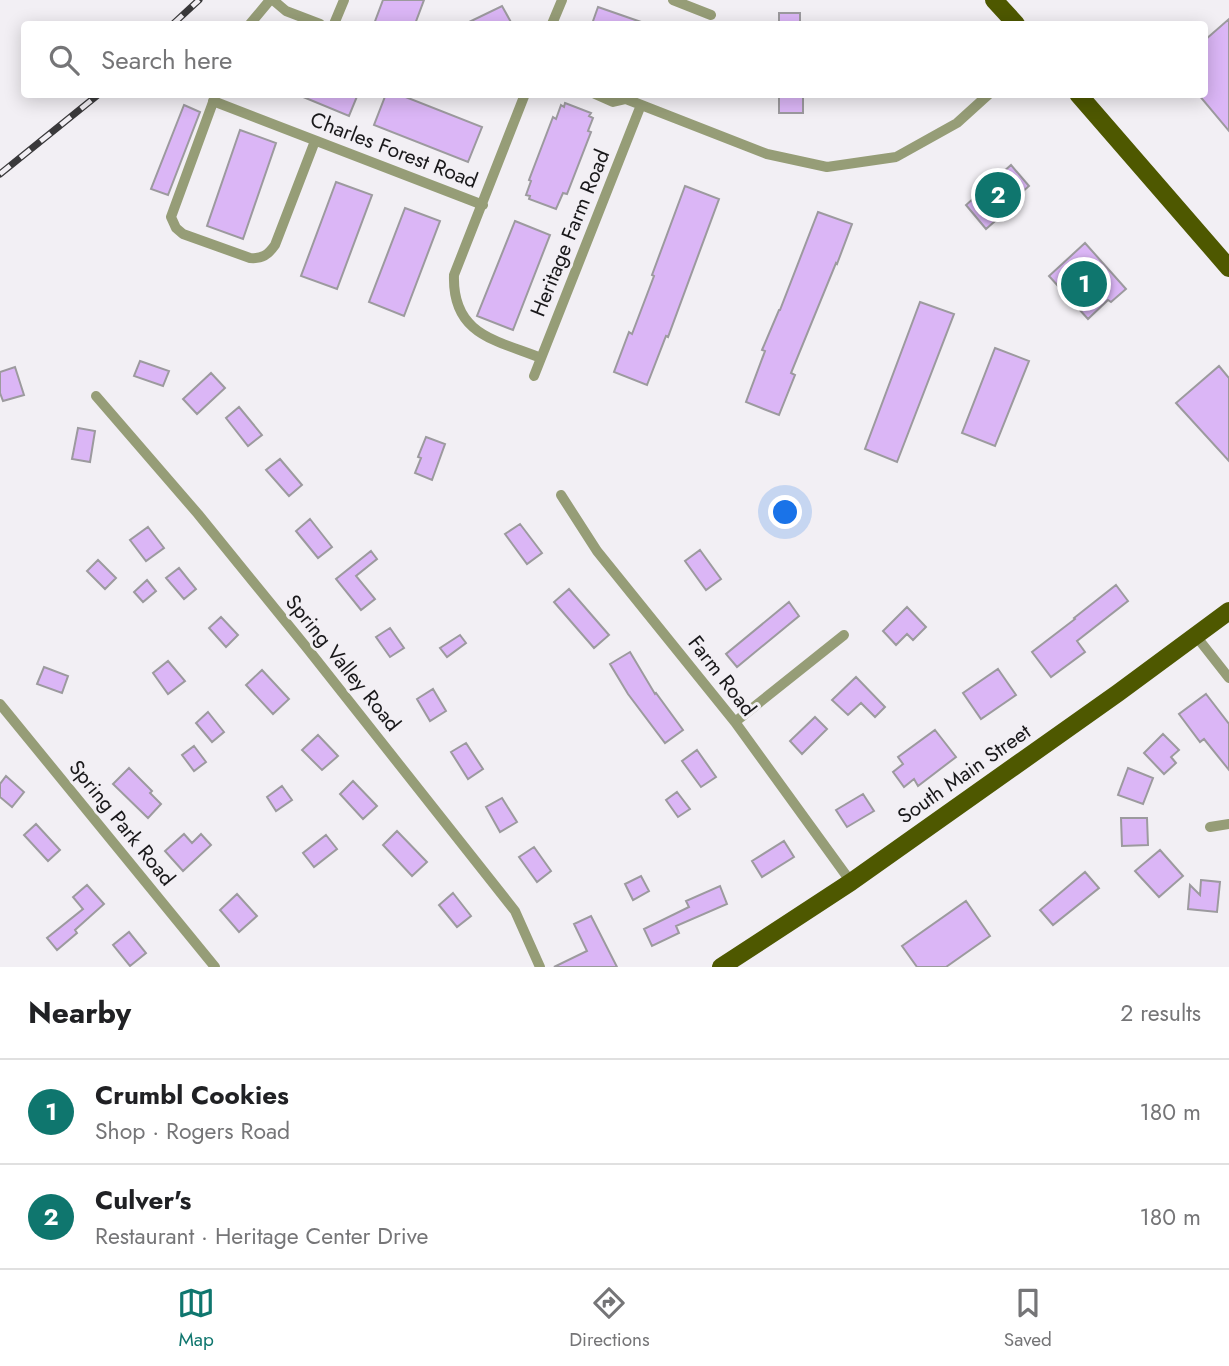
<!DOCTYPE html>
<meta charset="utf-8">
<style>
body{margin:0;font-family:Jost,sans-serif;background:#f2f2f2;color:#202124}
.you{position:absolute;left:786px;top:513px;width:24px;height:24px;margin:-18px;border:5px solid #fff;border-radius:50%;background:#1a73e8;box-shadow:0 0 0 10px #1a73e833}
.badge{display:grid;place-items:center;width:46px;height:46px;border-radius:50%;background:#0f766e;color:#fff;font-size:23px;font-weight:700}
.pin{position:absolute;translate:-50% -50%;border:4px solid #fff;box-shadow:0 2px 7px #0006}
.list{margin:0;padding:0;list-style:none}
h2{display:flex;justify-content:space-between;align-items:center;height:91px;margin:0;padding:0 28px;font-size:30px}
h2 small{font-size:23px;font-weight:400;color:#757577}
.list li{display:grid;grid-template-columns:46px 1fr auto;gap:21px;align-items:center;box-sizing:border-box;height:105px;padding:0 28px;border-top:2px solid #e0e0e0}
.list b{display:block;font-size:26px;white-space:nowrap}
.list p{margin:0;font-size:23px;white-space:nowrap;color:#757577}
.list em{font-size:23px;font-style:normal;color:#757577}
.icon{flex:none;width:38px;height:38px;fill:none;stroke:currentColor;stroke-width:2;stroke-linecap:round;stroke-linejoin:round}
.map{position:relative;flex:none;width:1229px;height:967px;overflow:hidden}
.search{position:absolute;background:#fff;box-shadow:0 4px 18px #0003;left:21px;right:21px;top:21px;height:77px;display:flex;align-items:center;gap:18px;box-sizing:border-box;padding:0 24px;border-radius:7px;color:#757577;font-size:26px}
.sheet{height:301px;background:#fff}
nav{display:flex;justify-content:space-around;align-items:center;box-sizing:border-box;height:98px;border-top:2px solid #e0e0e0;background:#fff;font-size:19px;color:#757577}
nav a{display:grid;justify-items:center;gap:4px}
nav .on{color:#0f766e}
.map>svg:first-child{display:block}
.building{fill:#dbb6f6;stroke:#9c9a9e;stroke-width:2}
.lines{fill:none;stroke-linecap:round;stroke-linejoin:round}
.minor{stroke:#969d77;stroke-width:10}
.primary{stroke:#4e5800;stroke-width:18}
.rail-casing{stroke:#3a393b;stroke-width:7}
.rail{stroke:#f2eff4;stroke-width:4.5;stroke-dasharray:13;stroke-linecap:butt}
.labels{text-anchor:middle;stroke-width:6;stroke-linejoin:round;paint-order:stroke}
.street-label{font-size:21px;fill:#19181a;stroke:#f2eff4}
</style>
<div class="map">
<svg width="1229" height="967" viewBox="0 0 1229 967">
<rect width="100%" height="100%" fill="#f2eff4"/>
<path class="building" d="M383,0H424L415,24H374Z
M502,6L512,24H465Z
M598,7L644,23L643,24H592Z
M779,13H800V24H779Z
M1229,19V131L1198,94H1205V40Z
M296,94H358L349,116Z
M386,94H398L482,127L468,162L374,125Z
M779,94H803V113H779Z
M565,103L591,113L589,116L593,118L588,131L591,132L567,194L563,193L556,209L529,199L530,196L526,195L531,181L529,180L553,117L556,119L561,105L564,107Z
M184,105L200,112L168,195L151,189Z
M240,130L276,143L243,239L207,226Z
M1011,165L1029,186L1009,204L1011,207L986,229L966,205Z
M336,182L372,195L337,289L301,276Z
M685,186L719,199L668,337L666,336L647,385L614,372L629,332L632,334L654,276L652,275Z
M405,208L440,221L404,316L369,302Z
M818,212L852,224L837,264L836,263L791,373L795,375L779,415L746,402L765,351L762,350L779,310H780Z
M515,221L550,235L513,330L477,316Z
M1085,243L1126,289L1111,302L1108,300L1088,319L1049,276Z
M920,302L954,314L897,462L865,449Z
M995,348L1029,361L995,446L962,433Z
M140,361L169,371L163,386L134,376Z
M1219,366L1229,378V461L1176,403Z
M15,367L24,395L3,401L0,393V372Z
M211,373L225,388L197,414L183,399Z
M239,407L262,435L248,446L226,418Z
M78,428L95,431L90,462L72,459Z
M426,437L445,444L432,480L415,473L421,458L418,457Z
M280,459L302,485L289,496L266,470Z
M310,519L332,547L318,558L296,531Z
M520,524L542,553L527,564L505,534Z
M148,527L164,548L146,561L130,540Z
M700,550L721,579L706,590L685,561Z
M371,551L377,559L356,576L375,599L361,610L336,579Z
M98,560L116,578L105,589L87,571Z
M179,568L196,589L184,599L166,578Z
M147,580L156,591L143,602L134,592Z
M1116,585L1128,601L1077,641L1085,652L1051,677L1032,652L1075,619L1074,618Z
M569,589L609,635L594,648L554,602Z
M789,602L799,616L737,667L726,654Z
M907,607L926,627L913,640L907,634L896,645L883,631Z
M221,617L238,635L226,647L209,628Z
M390,628L404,648L390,657L376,637Z
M460,635L466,643L447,657L440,648Z
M630,652L655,694L656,693L683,730L665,743L628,694L610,664Z
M168,661L185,681L168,694L153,673Z
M44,667L68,676L62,693L37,684Z
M998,669L1016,695L981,719L963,693Z
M262,670L289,699L273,714L246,685Z
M856,677L885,707L875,717L861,703L848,715L832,700Z
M433,689L446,711L430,721L417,699Z
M1206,694L1229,724V770L1204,739L1200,742L1179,714Z
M208,712L224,732L212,742L196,723Z
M815,717L827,729L802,754L790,741Z
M935,730L956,757L918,786L914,779L904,787L893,772L903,764L898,757Z
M1163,734L1179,750L1171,757L1176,763L1164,774L1144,753Z
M318,735L338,756L322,770L302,750Z
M466,743L483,769L468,779L451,752Z
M194,746L206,762L194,771L182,755Z
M697,750L716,777L701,787L682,761Z
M129,768L152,791L150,793L161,804L148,818L113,784Z
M1128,768L1153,778L1143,804L1118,795Z
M6,776L24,792L12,807L0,797V784Z
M353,781L377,806L363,819L340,794Z
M282,786L292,800L276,811L267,797Z
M677,792L690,809L678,817L666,800Z
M863,794L874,811L847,827L836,810Z
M502,798L517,822L500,832L486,807Z
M1121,818H1147L1148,845L1122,846Z
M36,824L60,850L48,861L24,835Z
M397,831L427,862L412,876L383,845Z
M184,834L192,843L201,834L211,845L183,871L165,851Z
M326,835L337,849L314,867L303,853Z
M784,841L794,857L762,877L752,861Z
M534,847L551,871L537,882L519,857Z
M1160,850L1183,876L1159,897L1135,871Z
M1085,872L1099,888L1053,925L1040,910Z
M641,876L649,891L633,900L625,884Z
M1201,880L1220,882L1217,912L1188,909L1190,885L1200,895Z
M87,885L104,904L75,930L77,933L57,950L47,938L83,909L73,897Z
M720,886L727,904L676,926L679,933L652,946L644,929L689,907L686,901Z
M453,893L471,916L457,927L439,905Z
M237,894L257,916L239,932L220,910Z
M966,901L990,936L946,967H917L902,946Z
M591,916L617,967H554L587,951L574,924Z
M129,932L146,953L130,966L113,945Z"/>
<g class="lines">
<path class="minor" d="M273,0L286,11L320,24
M673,0L711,15
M250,24L270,0
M334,24L344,0
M552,24L562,0
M216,94L171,217L176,228L183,234L250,258C262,259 268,255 275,245L315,141
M525,94L454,275C452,335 496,340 541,358
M595,94L613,102L626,99
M621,94L626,99L767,154L827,167L896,157L957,123L989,94
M213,101L483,205
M534,376L641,105
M96,396L198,514L307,648L515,911L540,967
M561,495L597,551L735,722L851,882
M1196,636L1229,678
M0,704L215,967
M735,722L844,635
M1210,827L1229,824"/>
<path class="primary" d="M994,0L1016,24
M1078,94L1229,268
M721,967L851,882L1118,693L1229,611"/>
<g class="rail-casing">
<path id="rail" d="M173,24L199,0
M0,174L99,94"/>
</g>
<use href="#rail" class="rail"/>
</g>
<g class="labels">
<g class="street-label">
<text transform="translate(394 150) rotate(21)" y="7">Charles Forest Road</text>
<text transform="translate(570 233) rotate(-68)" y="7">Heritage Farm Road</text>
<text transform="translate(343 663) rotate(51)" y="7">Spring Valley Road</text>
<text transform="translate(722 676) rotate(52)" y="7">Farm Road</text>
<text transform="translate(964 774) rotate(-35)" y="7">South Main Street</text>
<text transform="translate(122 823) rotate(51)" y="7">Spring Park Road</text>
</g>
</g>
</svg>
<div class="you"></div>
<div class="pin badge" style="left:1084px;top:284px">1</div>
<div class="pin badge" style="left:998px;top:195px">2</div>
<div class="search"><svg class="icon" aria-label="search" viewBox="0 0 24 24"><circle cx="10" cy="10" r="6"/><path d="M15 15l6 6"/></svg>Search here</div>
</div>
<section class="sheet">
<h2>Nearby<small>2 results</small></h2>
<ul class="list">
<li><span class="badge">1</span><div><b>Crumbl Cookies</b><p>Shop · Rogers Road</p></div><em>180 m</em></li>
<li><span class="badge">2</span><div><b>Culver's</b><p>Restaurant · Heritage Center Drive</p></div><em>180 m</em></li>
</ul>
</section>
<nav>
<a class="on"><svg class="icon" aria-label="map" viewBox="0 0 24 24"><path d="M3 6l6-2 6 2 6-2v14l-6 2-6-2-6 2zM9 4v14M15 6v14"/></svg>Map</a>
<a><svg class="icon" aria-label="directions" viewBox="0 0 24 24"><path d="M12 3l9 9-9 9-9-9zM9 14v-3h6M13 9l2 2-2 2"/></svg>Directions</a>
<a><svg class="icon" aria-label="saved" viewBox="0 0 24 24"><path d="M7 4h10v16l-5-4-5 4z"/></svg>Saved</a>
</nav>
